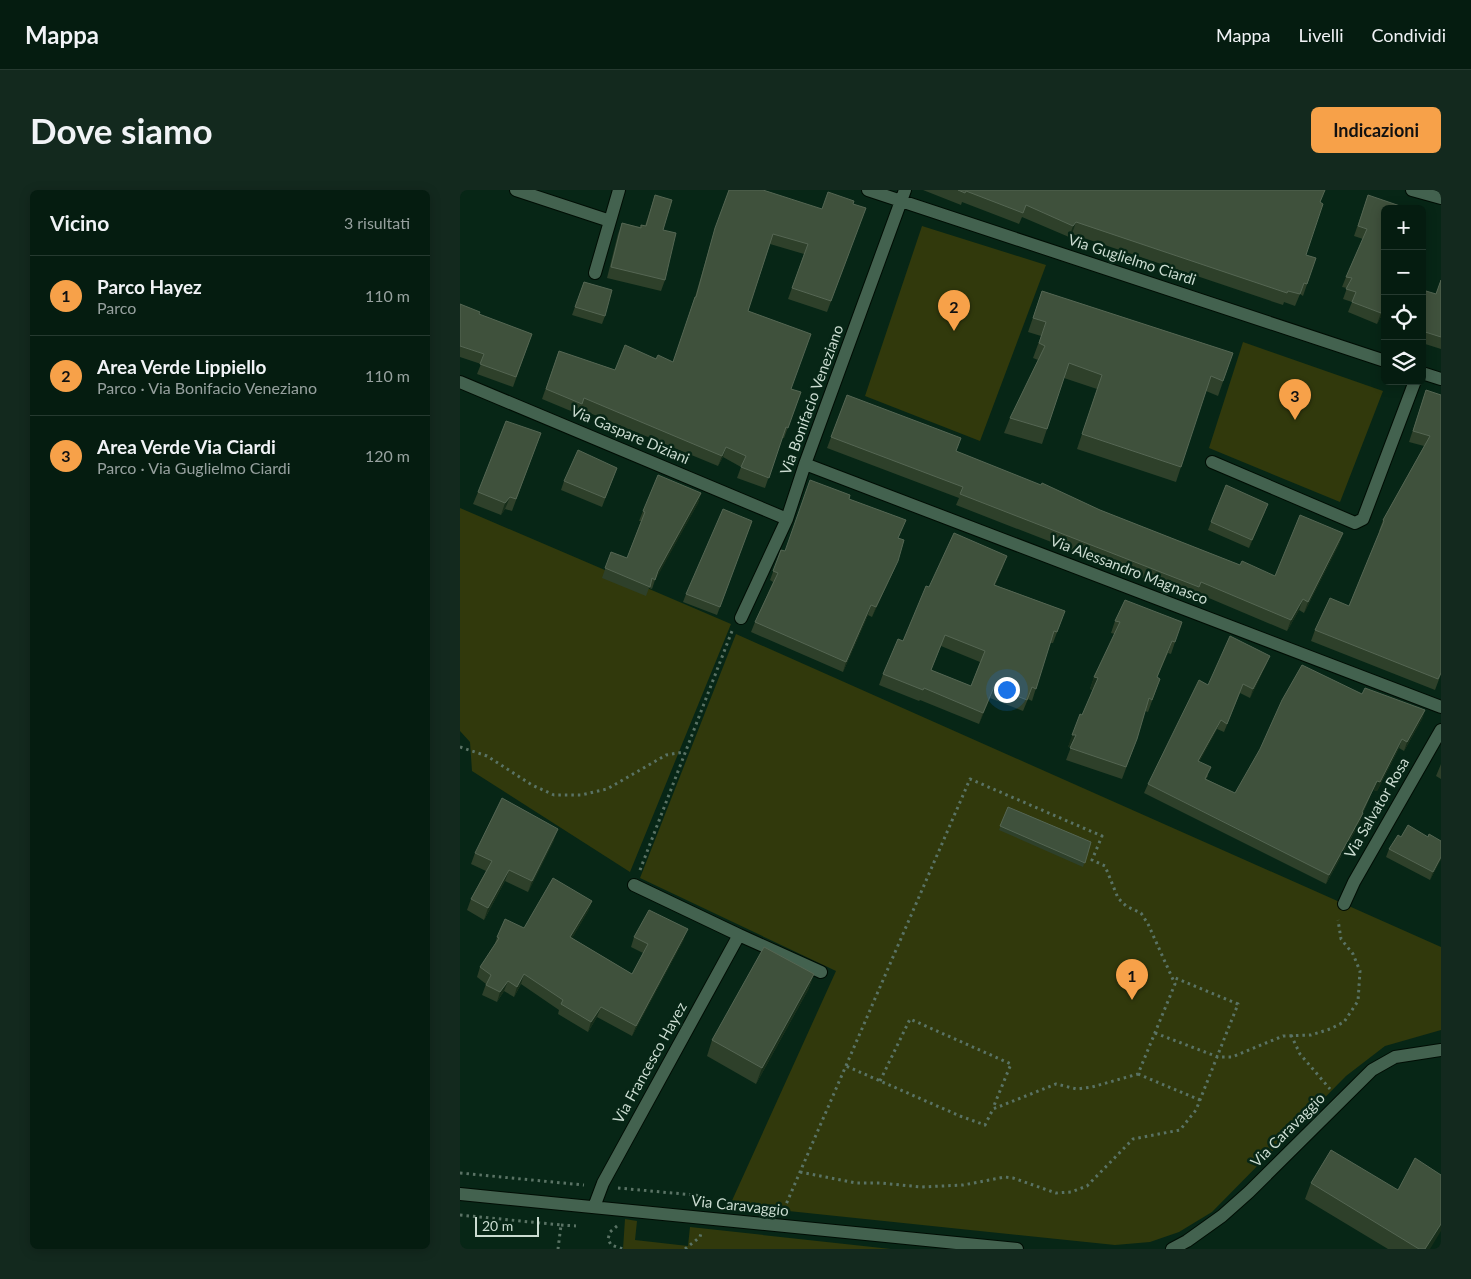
<!DOCTYPE html>
<html lang="it">
<meta charset="utf-8">
<style>
body{margin:0;font-family:Lato,sans-serif;background:#13291e;color:#f1f3f6}
.controls{position:absolute;right:15px;top:15px;display:grid;overflow:hidden;border-radius:8px;box-shadow:0 2px 12px #0003}
.controls button{width:45px;height:45px;display:grid;place-items:center;padding:0;border:0;border-bottom:1px solid #263a30;background:#051c10;color:#f1f3f6;font:25px sans-serif}
.scale{position:absolute;left:15px;bottom:12px;width:64px;box-sizing:border-box;padding-left:5px;border:2px solid #cbdcd1;border-top:0;font-size:14px;line-height:18px;white-space:nowrap;color:#cbdcd1;-webkit-text-stroke:4px #072616;paint-order:stroke}
.you{position:absolute;left:546px;top:499px;width:18px;height:18px;margin:-12px;border:4px solid #fff;border-radius:50%;background:#1a73e8;box-shadow:0 0 0 8px #1a73e833}
.badge{display:grid;place-items:center;width:32px;height:32px;border-radius:50%;background:#f7a149;color:#111;font-size:16px;font-weight:700}
.pin{position:absolute;translate:-50% -41px;filter:drop-shadow(0 1px 2px #0008)}
.pin::after{content:'';position:absolute;top:26px;width:18px;height:15px;background:inherit;clip-path:polygon(0 0,100% 0,50% 100%)}
.list{margin:0;padding:0;list-style:none}
h2{display:flex;justify-content:space-between;align-items:center;height:65px;margin:0;padding:0 20px;font-size:21px}
h2 small{font-size:16px;font-weight:400;color:#97a19f}
.list li{display:grid;grid-template-columns:32px 1fr auto;gap:15px;align-items:center;box-sizing:border-box;height:80px;padding:0 20px;border-top:1px solid #263a30}
.list b{display:block;font-size:19px;white-space:nowrap}
.list p{margin:0;font-size:16px;white-space:nowrap;color:#97a19f}
.list em{font-size:16px;font-style:normal;color:#97a19f}
.icon{flex:none;width:28px;height:28px;fill:none;stroke:currentColor;stroke-width:2;stroke-linecap:round;stroke-linejoin:round}
.map{position:relative;flex:none;width:981px;height:1059px;overflow:hidden;border-radius:8px}
header{display:flex;align-items:center;gap:30px;box-sizing:border-box;height:70px;padding:0 25px;background:#051c10;border-bottom:1px solid #263a30}
header strong{font-size:24px}
nav{display:flex;gap:28px;margin-inline-start:auto;font-size:18px}
.intro{display:flex;align-items:center;justify-content:space-between;box-sizing:border-box;height:120px;padding:0 30px}
h1{margin:0;font-size:35px}
.button{padding:12px 22px;border-radius:8px;background:#f7a149;color:#111;font-size:18px;font-weight:700}
main{display:flex;gap:30px;padding:0 30px}
aside{flex:1;background:#051c10;border-radius:8px;box-shadow:0 2px 12px #0003}
.map>svg:first-child{display:block}
.green{fill:#31390c}
.lines{fill:none;stroke-linecap:round;stroke-linejoin:round}
.minor-casing{stroke:#000d04;stroke-width:14}
.path{stroke:#5a7365;stroke-width:3;stroke-dasharray:2.5 4;stroke-linecap:butt}
.minor{stroke:#43624f;stroke-width:12}
.wall{fill:#2e402a;fill-rule:evenodd}
.shaded-wall{fill:#172e1a}
.building{fill:#3f513c;stroke:#556653;fill-rule:evenodd}
.labels{text-anchor:middle;stroke-width:5;stroke-linejoin:round;paint-order:stroke}
.street-label{font-size:15px;fill:#cbdcd1;stroke:#072616}
</style>
<header>
<strong>Mappa</strong>
<nav><a>Mappa</a><a>Livelli</a><a>Condividi</a></nav>
</header>
<div class="intro"><h1>Dove siamo</h1><a class="button">Indicazioni</a></div>
<main>
<aside>
<h2>Vicino<small>3 risultati</small></h2>
<ul class="list">
<li><span class="badge">1</span><div><b>Parco Hayez</b><p>Parco</p></div><em>110 m</em></li>
<li><span class="badge">2</span><div><b>Area Verde Lippiello</b><p>Parco · Via Bonifacio Veneziano</p></div><em>110 m</em></li>
<li><span class="badge">3</span><div><b>Area Verde Via Ciardi</b><p>Parco · Via Guglielmo Ciardi</p></div><em>120 m</em></li>
</ul>
</aside>
<div class="map">
<svg width="981" height="1059" viewBox="0 0 981 1059">
<rect width="100%" height="100%" fill="#072616"/>
<path class="green" d="M462,36L586,75L520,251L405,206Z
M783,152L923,201L880,312L749,258Z
M0,318L271,434L170,682L12,581L10,552L0,541Z
M276,444L981,757V840L925,856L886,886L752,1022L719,1042L690,1052L655,1055L270,1015L376,781L180,688Z
M165,1029L177,1031L175,1050L228,1056L230,1037L431,1059H163Z"/>
<g class="lines">
<g class="minor-casing">
<path id="minor" d="M56,0L150,31
M408,0L925,171
M952,0L981,8
M135,83L159,0
M962,183L981,189
M0,192L327,329
M752,272L895,333L903,329L955,191
M345,274L981,517
M281,428L327,329L345,274L445,0
M884,714L894,692L981,540
M279,745L361,782
M0,1004L557,1059
M134,1017L143,993L279,745L174,695
M712,1059L727,1051L762,1026L789,1002L912,880L935,867L981,860"/>
</g>
<path class="path" d="M0,557L27,566L72,595L94,605H121L147,599L206,565L224,562
M180,680L272,441
M695,843L758,867H772L823,846L851,845L870,839L884,832L898,811L900,781L893,764L881,749L878,730
M831,845L840,864L870,899
M678,884L740,910
M420,891L450,829L551,874L533,918
M340,982L396,993H420L462,997L503,995L545,987L553,988L596,1003L611,1002L627,996L673,949L720,940L736,920L778,814L713,787
M0,983L124,995
M158,998L245,1006
M324,1019L510,589L642,646L632,670L645,676L658,708L666,716L681,723L688,734L715,794L678,884L632,897L617,899L596,894L533,919L525,935L500,926L386,876
M0,1025L101,1035L98,1059
M101,1035L116,1036
M157,1036L150,1042L148,1049L151,1055L163,1059
M225,1059L240,1047L241,1043"/>
<use href="#minor" class="minor"/>
</g>
<path class="wall" d="M269,0L362,19L393,14L406,18L367,122L328,109L344,64L310,54L288,121L331,199L341,202L324,248H322L305,298L277,288L281,277L263,267L258,276L120,219L118,224L82,209L99,161L155,180L196,169L213,172L235,107L252,49Z
M463,0H865L860,12L846,65L856,68L843,106L840,104L835,116L824,112L823,115L612,44L609,47L562,27L559,34L502,12L501,15Z
M195,5L203,40L205,90L201,101L147,88L158,44L162,33L180,37L181,35L185,36Z
M908,5L925,19V119L917,134L888,122L892,112L883,109L887,98L882,97L886,87L903,49L894,46Z
M981,90V159L962,153V110L976,104Z
M124,92L145,126L142,134L112,125Z
M582,101L773,163L758,206L746,201L716,292L617,259L637,199L604,188L582,254L544,243L550,228L578,170L573,168L581,146L568,142Z
M0,114L19,124L72,144L53,197L17,184L21,174L0,167Z
M966,200L981,205V484L975,500L851,451L855,440L889,416L920,341H919L923,330L964,256L949,252Z
M387,205L496,261L640,320L780,375L815,386L883,343L879,354L844,423L839,420L827,441L737,403L735,408L496,315L499,308L367,258Z
M81,243L52,321L45,319L41,325L13,314L18,302Z
M157,278L142,317L101,300L104,291Z
M241,303L238,313L195,390L192,399L189,398L186,406L142,388L151,362L167,368L181,331H179L183,321Z
M389,309L446,330L438,348L434,380L412,427L408,425L383,482L291,442L295,432L313,392L310,390L321,360L324,361Z
M805,322L789,358L748,340L751,332Z
M292,331L257,425L223,412L226,404Z
M543,377L535,395L605,421L593,453H590L572,511L568,509L563,521L530,508L519,534L460,510L459,511L419,495L423,484L443,451L469,397ZM481,456L520,472L511,496L471,480Z
M665,410L715,452L711,464L708,463L697,487L700,489L688,522L685,521L677,549L662,589L606,570L611,557H608L633,500L630,499L634,487L655,444L651,443L655,431Z
M810,466L806,475L790,508L780,503L764,542L757,539L739,572L748,586L746,589L775,603L902,504L965,520L962,529L944,561L939,558L917,601L913,600L903,623L900,632L866,694L684,603L688,594L748,495Z
M981,574V589L976,586Z
M548,617L631,652L623,677L539,640Z
M941,647H968L981,669L970,690L926,667L929,659Z
M94,650L68,702L45,691L24,730L7,720L11,709L26,681L11,674L15,663Z
M132,711L128,721L112,748L172,784L183,763L171,757L174,747L224,749L172,846L137,827L128,842L98,824L99,820L61,794L54,807L44,801L37,812L22,805L26,794L17,787L20,777L34,757L37,747L64,738Z
M354,784L348,800L296,894L247,866L252,850Z
M851,993L938,1000L970,1059H928L845,1009Z"/>
<path class="shaded-wall" d="M616,32L612,44L609,47L613,36Z
M925,117L923,123L917,134L921,123Z
M266,257L263,267L258,276L262,266Z
M241,303L238,313L195,391L198,381Z
M50,307L45,319L41,325L45,313Z
M808,314L805,322L789,358L792,350Z
M883,343L879,354L844,423L848,412Z
M547,366L543,377L530,406L534,395Z
M438,371L434,380L412,427L416,417Z
M843,409L839,420L827,441L831,430Z
M411,415L408,425L383,482L386,472Z
M712,451L708,463L692,499Z
M810,466L806,475L790,508L793,499Z
M634,487L638,488L634,500L630,499Z
M534,497L530,508L519,534L523,523Z
M965,520L962,529L944,561L947,552Z
M761,530L757,539L735,580L738,571Z
M612,545H616L611,557H608Z
M942,549L939,558L917,601L913,600L899,631L903,623L900,632L866,694L869,685L902,622L917,591Z
M98,639L94,650L68,702L72,691Z
M981,667V669L970,690L973,682Z
M49,680L45,691L24,730L28,718Z
M132,711L128,721L107,757L110,747Z
M228,739L224,749L172,846L176,836Z
M64,784L61,794L54,807L57,797Z
M354,784L348,800L296,894L302,878Z
M48,791L44,801L37,812L40,802Z
M141,817L137,827L128,842L131,832Z
M981,1034V1041L970,1059H965Z"/>
<path class="building" d="M269,0H303L362,19L368,2L394,11L393,14L406,18L371,111L332,98L348,54L313,44L288,121L351,144L331,199L341,202L328,238L326,237L309,288L281,277L286,266L266,257L262,266L124,208L122,214L86,199L99,161L155,180L165,155L196,169L198,165L213,172L235,107H236L255,38Z
M498,0H865L860,12L863,14L846,65L856,68L847,94L844,93L840,104L828,101L827,103L616,32L613,36L566,15L563,23L506,1L505,3Z
M195,5L212,10L203,40L216,43L205,90L151,77L162,33L181,38V35L186,36Z
M908,5L946,18L945,19H925V117L921,123L892,112L896,102L886,99L892,88L886,87L907,39L898,36Z
M981,90V147L962,141V110L966,101L976,104Z
M124,92L152,100L145,126L115,117Z
M582,101L773,163L763,191L751,186L721,277L622,244L642,185L609,173L587,239L550,228L585,156L579,153L586,132L573,128Z
M0,114L20,122L19,124L72,144L56,187L20,174L24,164L0,156Z
M966,200L981,205V483L978,489L855,440L870,408L889,416L924,331L923,330L970,246L953,241Z
M387,205L501,248L496,261L581,295L582,293L640,320L780,375L782,371L815,386L840,325L883,343L848,412L843,409L831,430L741,392L739,397L500,304L503,297L371,247Z
M46,231L81,243L56,309L50,307L45,313L18,302Z
M118,260L157,278L145,308L104,291Z
M198,285L241,303L198,381L195,390L192,388L190,397L145,378L151,362L167,368L185,322L183,321Z
M350,290L390,305L389,309L446,330L438,348L444,350L438,371L416,417L411,415L386,472L295,432L318,383L313,381L321,360L325,361Z
M766,295L808,314L792,350L751,332Z
M263,319L292,331L260,417L226,404Z
M494,343L547,366L534,395L605,421L597,442L594,441L576,499L572,497L567,510L534,497L523,523L464,498L463,500L423,484L438,449L443,451L466,396L469,397ZM485,445L525,461L511,496L471,480Z
M665,410L722,432L715,452L712,451L697,487L700,489L692,510L689,508L677,549L666,577L610,558L616,545H612L620,524L622,525L638,488L634,487L660,432L655,431Z
M770,446L810,466L793,499L783,494L767,534L761,530L738,571L751,577L745,589L775,603L800,559L822,510L842,475L902,504L905,498L965,520L947,552L942,549L920,592L917,591L902,622L903,623L869,685L688,594L739,490L748,495Z
M42,608L98,639L72,691L49,680L28,718L11,709L32,671L15,663Z
M548,617L631,652L625,673L540,636Z
M948,635L968,647L969,644L981,651V667L973,682L929,659L938,645L941,647Z
M93,688L132,711L110,747L172,784L188,754L174,747L189,720L228,739L176,836L141,817L131,832L101,814L103,810L64,784L57,797L48,791L40,802L26,795L31,785L20,777L39,748L37,747L45,729L64,738Z
M304,757L354,784L302,878L252,850Z
M871,960L938,1000L955,968L981,985V1034L965,1059H959L851,993Z"/>
<g class="labels">
<g class="street-label">
<text transform="translate(672 70) rotate(18)" y="5">Via Guglielmo Ciardi</text>
<text transform="translate(352 210) rotate(-70)" y="5">Via Bonifacio Veneziano</text>
<text transform="translate(170 245) rotate(23)" y="5">Via Gaspare Diziani</text>
<text transform="translate(669 380) rotate(21)" y="5">Via Alessandro Magnasco</text>
<text transform="translate(917 618) rotate(-60)" y="5">Via Salvator Rosa</text>
<text transform="translate(190 873) rotate(-61)" y="5">Via Francesco Hayez</text>
<text transform="translate(828 940) rotate(-45)" y="5">Via Caravaggio</text>
<text transform="translate(280 1016) rotate(6)" y="5">Via Caravaggio</text>
</g>
</g>
</svg>
<div class="controls">
<button>+</button>
<button>−</button>
<button><svg class="icon" aria-label="locate" viewBox="0 0 24 24"><circle cx="12" cy="12" r="6"/><path d="M12 2v4M12 18v4M2 12h4M18 12h4"/></svg></button>
<button><svg class="icon" aria-label="layers" viewBox="0 0 24 24"><path d="M12 4l9 5-9 5-9-5zM3 14l9 5 9-5"/></svg></button>
</div>
<div class="scale">20 m</div>
<div class="you"></div>
<div class="pin badge" style="left:672px;top:810px">1</div>
<div class="pin badge" style="left:494px;top:141px">2</div>
<div class="pin badge" style="left:835px;top:230px">3</div>
</div>
</main>
